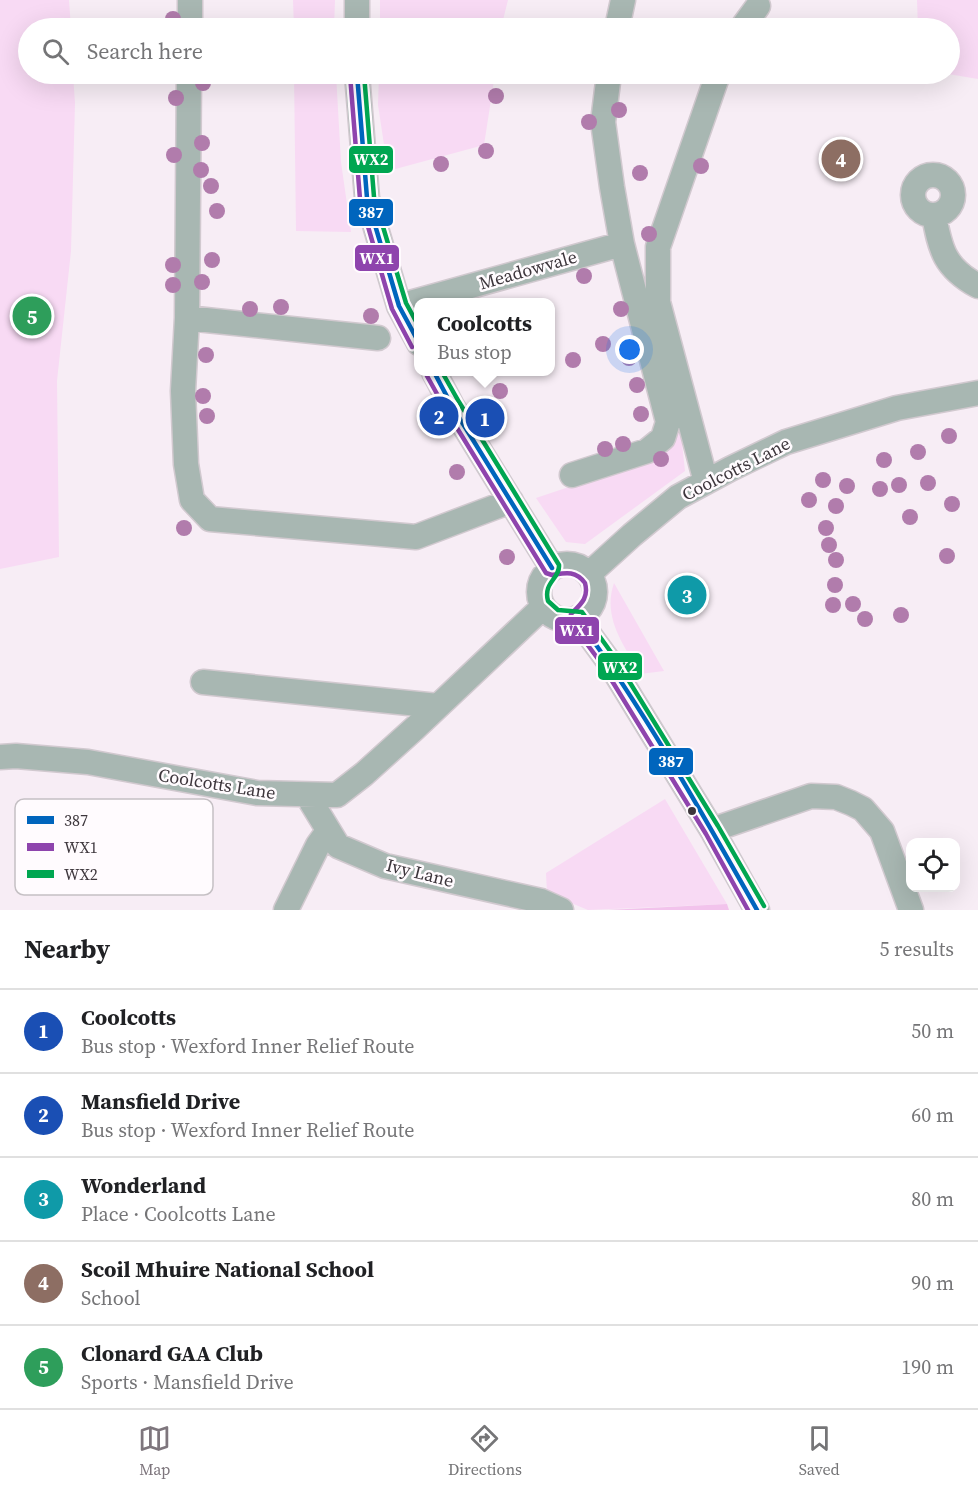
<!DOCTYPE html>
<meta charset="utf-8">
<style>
body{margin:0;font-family:"Source Serif 4",serif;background:#f6f6f6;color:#202124}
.controls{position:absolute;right:18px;bottom:18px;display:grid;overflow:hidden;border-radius:12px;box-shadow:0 6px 24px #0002}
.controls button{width:54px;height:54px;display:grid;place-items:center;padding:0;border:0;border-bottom:2px solid #e0e0e0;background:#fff;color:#202124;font:30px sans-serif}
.you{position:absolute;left:630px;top:350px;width:21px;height:21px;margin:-15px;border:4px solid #fff;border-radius:50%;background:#1a73e8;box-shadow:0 0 0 9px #1a73e833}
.badge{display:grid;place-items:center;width:39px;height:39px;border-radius:50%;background:#7e767d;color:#fff;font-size:20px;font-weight:700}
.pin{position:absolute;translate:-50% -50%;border:3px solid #fff;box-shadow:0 2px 6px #0006}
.popup{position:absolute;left:414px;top:298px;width:141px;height:78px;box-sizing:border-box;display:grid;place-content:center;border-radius:12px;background:#fff;filter:drop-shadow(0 2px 4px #0005);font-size:20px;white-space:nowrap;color:#757577}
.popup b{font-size:22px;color:#202124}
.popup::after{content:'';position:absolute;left:50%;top:100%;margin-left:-12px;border:12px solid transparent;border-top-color:#fff}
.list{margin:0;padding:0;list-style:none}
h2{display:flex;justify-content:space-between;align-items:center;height:78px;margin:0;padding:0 24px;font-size:26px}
h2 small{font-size:20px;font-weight:400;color:#757577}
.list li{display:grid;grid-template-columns:39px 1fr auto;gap:18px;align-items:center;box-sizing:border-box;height:84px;padding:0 24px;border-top:2px solid #e0e0e0}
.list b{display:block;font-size:22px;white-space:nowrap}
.list p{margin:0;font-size:20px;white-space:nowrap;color:#757577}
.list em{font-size:20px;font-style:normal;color:#757577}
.icon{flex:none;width:33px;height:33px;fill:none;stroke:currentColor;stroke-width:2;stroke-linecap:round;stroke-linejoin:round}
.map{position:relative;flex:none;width:978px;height:910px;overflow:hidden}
.search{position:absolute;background:#fff;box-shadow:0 6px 24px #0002;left:18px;right:18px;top:18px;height:66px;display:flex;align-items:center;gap:15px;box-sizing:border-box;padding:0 21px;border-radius:33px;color:#757577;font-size:22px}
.sheet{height:498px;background:#fff}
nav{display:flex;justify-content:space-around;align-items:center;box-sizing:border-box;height:84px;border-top:2px solid #e0e0e0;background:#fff;font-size:16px;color:#757577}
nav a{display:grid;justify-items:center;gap:3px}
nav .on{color:#7e767d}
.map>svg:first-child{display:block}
.green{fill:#f8daf4}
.forest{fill:#f2c3ec}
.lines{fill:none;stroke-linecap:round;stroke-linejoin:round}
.minor-casing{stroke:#d1c9cf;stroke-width:27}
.minor{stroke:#a8b7b2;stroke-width:24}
.bus-1-casing{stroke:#fffbfe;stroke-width:9}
.bus-2-casing{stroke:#fffbfe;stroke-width:9}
.bus-3-casing{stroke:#fffbfe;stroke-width:9}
.bus-1{stroke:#0065bd;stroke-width:4.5}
.bus-2{stroke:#8e44ad;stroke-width:4.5}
.bus-3{stroke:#00a651;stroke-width:4.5}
.tree{fill:#b17cac}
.bus-dot{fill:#3d363c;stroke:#fffbfe;stroke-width:2}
.labels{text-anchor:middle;stroke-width:5;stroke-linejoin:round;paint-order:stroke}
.street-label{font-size:18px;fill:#3d363c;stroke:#fffbfe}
.key{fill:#fffbfe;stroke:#c5c0c4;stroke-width:1.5}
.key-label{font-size:16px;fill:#3d363c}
.line-badge{stroke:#fffbfe;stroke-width:2}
.badge-label{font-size:16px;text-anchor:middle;font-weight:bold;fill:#fff}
</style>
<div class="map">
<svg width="978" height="910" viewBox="0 0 978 910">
<rect width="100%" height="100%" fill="#f7edf5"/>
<path class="green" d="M0,0H69L71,28H28V74H73L75,103L71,251L57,381L59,557L0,569Z
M293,0H335L334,28H294Z
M380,0H508L501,28H380Z
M917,0H978V79L948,74H950V28H918Z
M294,74H336L341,162L351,232L296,231Z
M379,74H495L484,145L388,171L378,105Z
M680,425L685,471L585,544L566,542L536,498L653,459Z
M614,583L664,671L640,674C624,645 602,618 614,583Z
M665,799L727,904L588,910L547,893L546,873Z"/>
<path class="forest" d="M727,904L729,910H608Z"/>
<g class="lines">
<g class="minor-casing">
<path id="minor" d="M190,28V0
M357,28V0
M617,28L623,0
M742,28L758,6
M189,74L187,318L183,391L186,464L192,500L210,519L416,537L511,501
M357,74L367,198L399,306L419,343
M913 195a20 20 0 1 1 40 0a20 20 0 1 1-40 0Z
M934,215C940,250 945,268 978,286
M399,306L622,244
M187,318L378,338
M434,372L452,406L552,568
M572,475L647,451L663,438L668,422L622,244L612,187L603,122L609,74
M706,482L658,302V247L718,74
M539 592a28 28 0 1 1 56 0a28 28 0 1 1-56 0Z
M589,574L632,535L678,497L730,469L786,442L897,408L978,393
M577,618L607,659L712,830L757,910
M203,682L438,706
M0,757L16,756L88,762L257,793L337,795L364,774L415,728L543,607
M307,795L338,846L385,866L541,901L561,910
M712,830L811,796L836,797L851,803L863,809L882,831L911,910
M286,910L318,845L328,831"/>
</g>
<use href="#minor" class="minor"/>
<g class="bus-1-casing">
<path id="bus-1" d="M357,74L367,198L399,306L419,343
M434,372L452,406L552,568
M577,618C644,710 701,811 757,910"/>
</g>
<g class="bus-2-casing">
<path id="bus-2" d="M350,75L360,199L392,309L412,347
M427,376L446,410L546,573L552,575C565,573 575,570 585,583C589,598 581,604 571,614L570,621L601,663L706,834L748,910"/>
</g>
<g class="bus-3-casing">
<path id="bus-3" d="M364,74L374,197L406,303L419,327
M442,372L459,402L559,565C560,579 543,582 548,601L558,610L582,612L613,655L718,826L764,906"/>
</g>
<use href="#bus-1" class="bus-1"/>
<use href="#bus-2" class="bus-2"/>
<use href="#bus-3" class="bus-3"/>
</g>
<g class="tree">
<circle cx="173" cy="19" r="8"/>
<circle cx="203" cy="83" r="8"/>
<circle cx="496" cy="96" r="8"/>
<circle cx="176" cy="98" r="8"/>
<circle cx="619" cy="110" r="8"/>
<circle cx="589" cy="122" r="8"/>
<circle cx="202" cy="143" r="8"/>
<circle cx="486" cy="151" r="8"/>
<circle cx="174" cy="155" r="8"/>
<circle cx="441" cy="164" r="8"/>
<circle cx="701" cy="166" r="8"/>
<circle cx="201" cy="170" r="8"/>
<circle cx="640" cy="173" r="8"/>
<circle cx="211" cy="186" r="8"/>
<circle cx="217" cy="211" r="8"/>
<circle cx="649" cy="234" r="8"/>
<circle cx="212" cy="260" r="8"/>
<circle cx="173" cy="265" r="8"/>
<circle cx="584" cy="276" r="8"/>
<circle cx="202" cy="282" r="8"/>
<circle cx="173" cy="285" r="8"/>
<circle cx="281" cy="307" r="8"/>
<circle cx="250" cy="309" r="8"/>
<circle cx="621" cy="309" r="8"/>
<circle cx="371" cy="316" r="8"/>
<circle cx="603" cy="344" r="8"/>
<circle cx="206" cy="355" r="8"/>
<circle cx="629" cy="358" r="8"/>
<circle cx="573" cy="360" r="8"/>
<circle cx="637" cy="385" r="8"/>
<circle cx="500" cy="391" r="8"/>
<circle cx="203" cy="396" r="8"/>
<circle cx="641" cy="414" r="8"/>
<circle cx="207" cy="416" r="8"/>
<circle cx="949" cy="436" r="8"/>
<circle cx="623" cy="444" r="8"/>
<circle cx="605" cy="449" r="8"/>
<circle cx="918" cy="452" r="8"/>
<circle cx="661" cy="459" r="8"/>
<circle cx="884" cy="460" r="8"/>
<circle cx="457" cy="472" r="8"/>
<circle cx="823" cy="480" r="8"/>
<circle cx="928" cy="483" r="8"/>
<circle cx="899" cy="485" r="8"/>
<circle cx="847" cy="486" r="8"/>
<circle cx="880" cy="489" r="8"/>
<circle cx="809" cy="500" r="8"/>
<circle cx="952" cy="504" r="8"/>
<circle cx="836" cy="506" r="8"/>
<circle cx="910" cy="517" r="8"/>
<circle cx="184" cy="528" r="8"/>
<circle cx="826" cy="528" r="8"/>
<circle cx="829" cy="545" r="8"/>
<circle cx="947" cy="556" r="8"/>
<circle cx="507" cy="557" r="8"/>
<circle cx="836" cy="560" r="8"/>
<circle cx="835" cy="585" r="8"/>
<circle cx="853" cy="604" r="8"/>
<circle cx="833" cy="605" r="8"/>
<circle cx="901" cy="615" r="8"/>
<circle cx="865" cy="619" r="8"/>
</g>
<circle class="bus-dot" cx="692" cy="811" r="5"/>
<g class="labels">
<g class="street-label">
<text transform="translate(528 270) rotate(-16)" y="6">Meadowvale</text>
<text transform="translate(736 469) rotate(-27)" y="6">Coolcotts Lane</text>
<text transform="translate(217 784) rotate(9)" y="6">Coolcotts Lane</text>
<text transform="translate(420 873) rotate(14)" y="6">Ivy Lane</text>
</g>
</g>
<rect x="15" y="799" width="198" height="96" rx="9" class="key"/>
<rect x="27" y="816" width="27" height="8" fill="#0065bd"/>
<rect x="27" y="843" width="27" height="8" fill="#8e44ad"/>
<rect x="27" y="870" width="27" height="8" fill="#00a651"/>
<g class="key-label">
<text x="64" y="826">387</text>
<text x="64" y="853">WX1</text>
<text x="64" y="880">WX2</text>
</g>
<g class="line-badge">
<rect x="348" y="145" width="46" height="29" rx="6" fill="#00a651"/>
<rect x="348" y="198" width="46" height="29" rx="6" fill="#0065bd"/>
<rect x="354" y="244" width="46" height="28" rx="6" fill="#8e44ad"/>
<rect x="554" y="616" width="46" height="29" rx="6" fill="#8e44ad"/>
<rect x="597" y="652" width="46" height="29" rx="6" fill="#00a651"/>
<rect x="648" y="747" width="46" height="29" rx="6" fill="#0065bd"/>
</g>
<g class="badge-label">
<text x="371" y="165">WX2</text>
<text x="371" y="218">387</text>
<text x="377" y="264">WX1</text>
<text x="577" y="636">WX1</text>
<text x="620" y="673">WX2</text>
<text x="671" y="767">387</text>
</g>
</svg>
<div class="controls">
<button><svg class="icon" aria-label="locate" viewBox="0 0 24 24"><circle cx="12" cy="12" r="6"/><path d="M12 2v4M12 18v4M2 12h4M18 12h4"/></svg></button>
</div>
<div class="you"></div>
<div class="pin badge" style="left:485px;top:418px;background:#1a4fb4">1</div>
<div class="popup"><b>Coolcotts</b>Bus stop</div>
<div class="pin badge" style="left:439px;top:416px;background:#1a4fb4">2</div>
<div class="pin badge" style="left:687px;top:595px;background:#0f9aa8">3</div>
<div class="pin badge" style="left:841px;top:159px;background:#8d6e63">4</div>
<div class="pin badge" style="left:32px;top:316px;background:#2e9e5b">5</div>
<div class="search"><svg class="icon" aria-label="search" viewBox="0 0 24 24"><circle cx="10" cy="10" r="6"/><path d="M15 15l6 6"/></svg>Search here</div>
</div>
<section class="sheet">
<h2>Nearby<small>5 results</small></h2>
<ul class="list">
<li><span class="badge" style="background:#1a4fb4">1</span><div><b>Coolcotts</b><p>Bus stop · Wexford Inner Relief Route</p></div><em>50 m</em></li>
<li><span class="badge" style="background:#1a4fb4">2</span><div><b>Mansfield Drive</b><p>Bus stop · Wexford Inner Relief Route</p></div><em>60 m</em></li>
<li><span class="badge" style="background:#0f9aa8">3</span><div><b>Wonderland</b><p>Place · Coolcotts Lane</p></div><em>80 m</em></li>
<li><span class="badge" style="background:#8d6e63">4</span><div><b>Scoil Mhuire National School</b><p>School</p></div><em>90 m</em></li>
<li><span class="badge" style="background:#2e9e5b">5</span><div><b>Clonard GAA Club</b><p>Sports · Mansfield Drive</p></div><em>190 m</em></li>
</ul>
</section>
<nav>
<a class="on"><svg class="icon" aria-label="map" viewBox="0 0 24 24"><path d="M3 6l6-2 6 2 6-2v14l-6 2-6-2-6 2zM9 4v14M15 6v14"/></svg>Map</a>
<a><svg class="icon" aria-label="directions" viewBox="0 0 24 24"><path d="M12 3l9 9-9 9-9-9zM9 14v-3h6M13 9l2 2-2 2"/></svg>Directions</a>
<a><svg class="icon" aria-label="saved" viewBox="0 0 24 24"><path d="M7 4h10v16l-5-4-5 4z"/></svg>Saved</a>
</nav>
